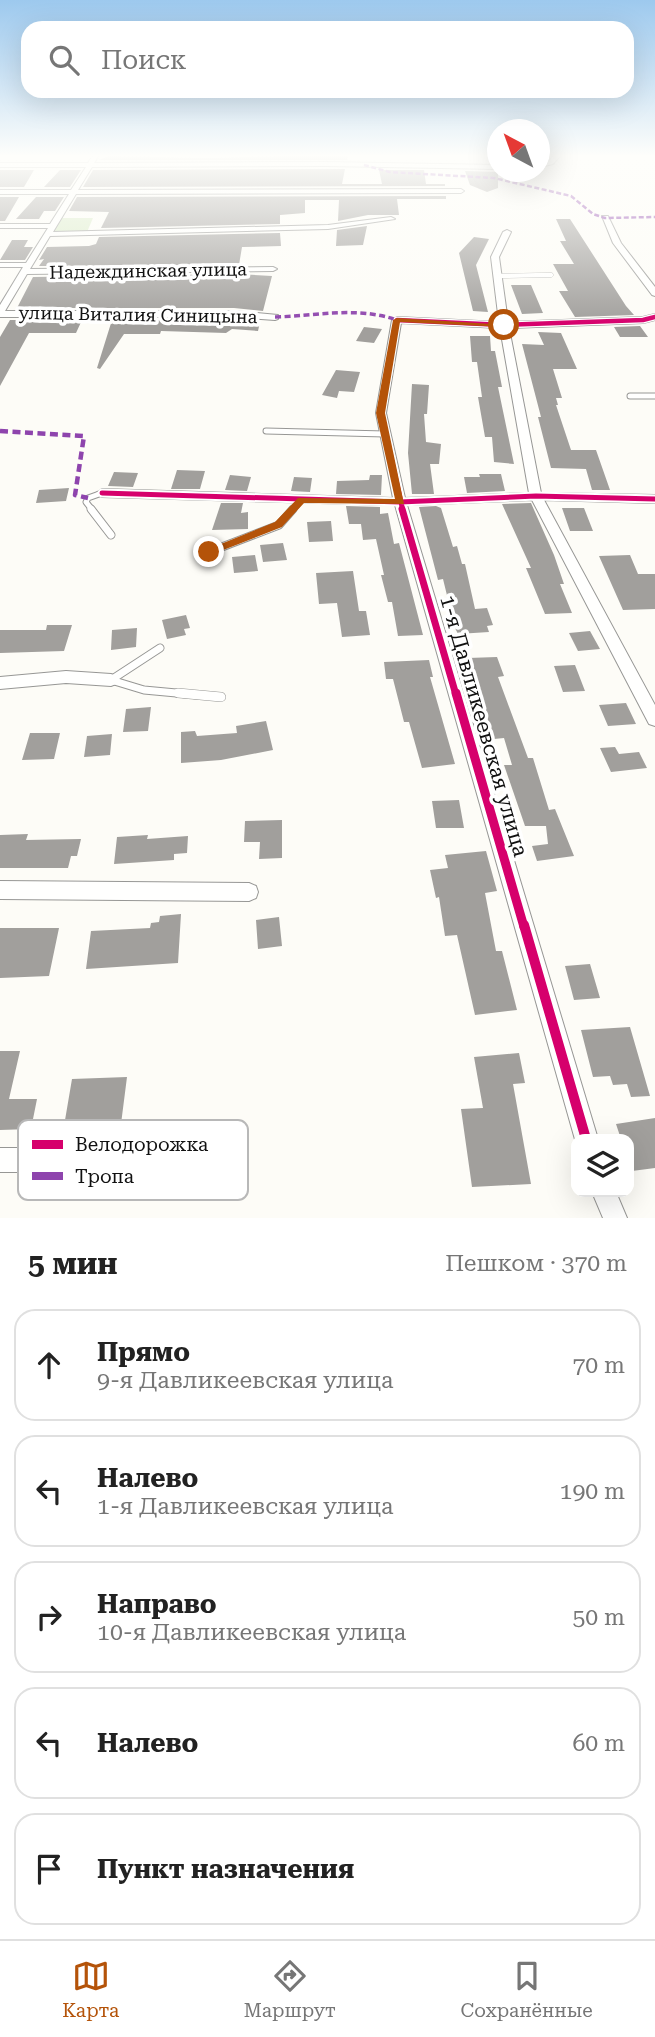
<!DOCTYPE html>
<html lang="ru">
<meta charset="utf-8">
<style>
body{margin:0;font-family:"Roboto Serif",serif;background:#f6f6f6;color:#222}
.controls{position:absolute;right:21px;bottom:21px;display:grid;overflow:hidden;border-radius:14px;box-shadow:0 7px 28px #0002}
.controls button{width:63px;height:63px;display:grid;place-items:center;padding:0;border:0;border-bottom:2px solid #e0e0e0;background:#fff;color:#222;font:35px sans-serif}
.compass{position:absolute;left:487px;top:119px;width:63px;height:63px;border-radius:50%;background:#fff;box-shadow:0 7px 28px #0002;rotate:319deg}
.stop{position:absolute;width:21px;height:21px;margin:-16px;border:5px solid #b45309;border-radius:50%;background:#fff}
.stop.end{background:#b45309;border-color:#fff;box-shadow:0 2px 7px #0008}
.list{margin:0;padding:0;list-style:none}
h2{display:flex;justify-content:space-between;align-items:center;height:91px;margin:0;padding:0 28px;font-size:30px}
h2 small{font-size:23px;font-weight:400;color:#767676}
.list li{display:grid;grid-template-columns:46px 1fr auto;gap:21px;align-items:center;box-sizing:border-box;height:112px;margin:0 14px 14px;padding:0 14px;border:2px solid #e0e0e0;border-radius:21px}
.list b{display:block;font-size:26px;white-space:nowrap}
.list p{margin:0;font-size:23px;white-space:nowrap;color:#767676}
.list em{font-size:23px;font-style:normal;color:#767676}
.icon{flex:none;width:38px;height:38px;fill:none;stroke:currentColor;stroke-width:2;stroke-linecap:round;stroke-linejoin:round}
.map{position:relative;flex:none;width:655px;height:1218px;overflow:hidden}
.search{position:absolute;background:#fff;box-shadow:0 7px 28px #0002;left:21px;right:21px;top:21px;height:77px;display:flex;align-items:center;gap:18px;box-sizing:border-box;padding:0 24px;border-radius:21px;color:#767676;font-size:26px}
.sheet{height:721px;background:#fff}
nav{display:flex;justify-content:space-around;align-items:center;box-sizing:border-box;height:98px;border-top:2px solid #e0e0e0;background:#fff;font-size:19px;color:#767676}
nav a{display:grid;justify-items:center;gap:4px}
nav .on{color:#b45309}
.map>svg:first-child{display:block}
.forest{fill:#d8eac5}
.building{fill:#a19f9c}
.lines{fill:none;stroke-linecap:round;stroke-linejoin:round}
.lane-far3-casing{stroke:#979795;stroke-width:5}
.lane-far2-casing{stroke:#979795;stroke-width:7}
.lane-far1-casing{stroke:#979795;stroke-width:9}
.lane-casing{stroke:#979795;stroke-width:10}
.street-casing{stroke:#979795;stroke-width:2}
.lane-far3{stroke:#fffffe;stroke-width:4.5}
.lane-far2{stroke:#fffffe;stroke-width:5}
.lane-far1{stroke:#fffffe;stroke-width:7}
.lane{stroke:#fffffe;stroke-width:9}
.street{fill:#fffffe;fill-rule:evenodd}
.quiet-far2{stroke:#8e44ad;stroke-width:2.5;stroke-dasharray:5 2.5;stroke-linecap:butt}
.quiet-far1{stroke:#8e44ad;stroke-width:3.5;stroke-dasharray:6 3.5;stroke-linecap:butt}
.quiet{stroke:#8e44ad;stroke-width:4.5;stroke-dasharray:8 4.5;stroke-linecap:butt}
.cycleway-far4-casing{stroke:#fff;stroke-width:7}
.cycleway-far3-casing{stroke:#fff;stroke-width:9}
.cycleway-far2-casing{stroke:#fff;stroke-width:11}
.cycleway-far1-casing{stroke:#fff;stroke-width:13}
.cycleway-casing{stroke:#fff;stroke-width:15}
.cycleway-far4{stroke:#d6006c;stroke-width:4.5}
.cycleway-far3{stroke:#d6006c;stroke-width:5}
.cycleway-far2{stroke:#d6006c;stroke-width:7}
.cycleway-far1{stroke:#d6006c;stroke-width:9}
.cycleway{stroke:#d6006c;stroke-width:10}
.route{fill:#b45309}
.labels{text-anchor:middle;stroke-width:7;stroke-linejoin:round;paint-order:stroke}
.far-street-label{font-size:18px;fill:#111;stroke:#fff}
.street-label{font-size:21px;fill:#111;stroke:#fff}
.key{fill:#fff;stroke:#b8b8b8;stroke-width:2}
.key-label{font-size:19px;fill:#111}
</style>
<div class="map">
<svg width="655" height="1218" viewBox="0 0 655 1218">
<rect width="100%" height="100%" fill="#fdfcf7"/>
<path class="forest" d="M61,218H93L87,232H53Z"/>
<path class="building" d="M333,155H349L347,160H99L108,156L205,158Z
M345,169L342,184H382L379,170H424L426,184H445V186L83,187L93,170Z
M0,170H34L24,187H0Z
M60,170H81L70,187H44Z
M465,171L498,172V188L487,192L470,185Z
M446,196V199H397L399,215H368L338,221L339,200H305V213L280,215V224L101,228L109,212L69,211L77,197Z
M0,197H19L5,221H0Z
M36,197H64L55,211H44L39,219H16Z
M556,219H570L626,306L634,315L575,317L559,291H568L553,264H574L560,241H566Z
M367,226L363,245L336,246L337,230Z
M280,233L281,246L242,247L239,265L39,266L44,259L39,260L47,247L89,246L96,244L99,237Z
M474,237L489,239L476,265L488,312L473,311L459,253Z
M12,240H28L24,247H33L25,260H0Z
M238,274L272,276L263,311L234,308H17L33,277Z
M511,285H531L543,313L522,314Z
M10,320H82L76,333H29L0,386V337Z
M112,320H234L260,322L258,331L232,329L226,333L161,331L160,334H124L100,369L97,368Z
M640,326L648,337H620L614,327Z
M364,327L382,329L374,343L356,341Z
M538,332L561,333L577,369H553L562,398H556L558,405H556L571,450H596L610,490H592L586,469L551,468L538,417H541L522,344L544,345Z
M470,336H490L491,351H495L502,387H498L514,464L494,462L492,437H485L478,397H482L477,362H472Z
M336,370L360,372L354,392L339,391L337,398L322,395Z
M412,384L429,385L427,414H424L426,442L441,444L439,464H430L434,494H412L408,453Z
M177,470L205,471L200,489H171Z
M114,472L138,473L133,487L108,486Z
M479,474H501L505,491L467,493L464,477H480Z
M230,475L251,477L247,491L225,490Z
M370,475H382L381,495L336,494L337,481L369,480Z
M294,477L312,478L310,492L291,491Z
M69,488L66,501L36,503L39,490Z
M221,503H243L241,513L248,512V529L212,530Z
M531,503L554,555L564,584H560L572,613L545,614L526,568H531L502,504Z
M346,506L380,507V514L388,513L394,544L399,543L423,635L398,636L392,602H388L381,575H384L376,539L363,540L361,524H349Z
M436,506L441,508L453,547L457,546L462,564H465L475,609L487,608L493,625L487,626L489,632L458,634L455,628L443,579L438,580L419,507Z
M562,508H584L593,531H570Z
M331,521L333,541L309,542L307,522Z
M283,543L287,560L263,562L260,545Z
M255,555L258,571L234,573L232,557Z
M630,555L638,574H655V609L623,610L599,556Z
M353,571L359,611H366L370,635L342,637L337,603L319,604L316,573Z
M186,615L190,628L184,629L186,635L167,639L162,620Z
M47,625H72L64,651L0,653V630H46Z
M137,628L136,647L111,650L112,630Z
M590,631L600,649L578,651L569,633Z
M497,657L504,676L498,677L528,758H533L549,810L555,809L574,856L537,861L532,846L548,844L546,826H525L504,765H512L504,738L494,739L468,658Z
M429,660L433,677H430L455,764L422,768L409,722H404L393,679H386L384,662Z
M575,665L585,691L563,692L554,666Z
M626,703L636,724L608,726L599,705Z
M151,707L148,731L123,732L126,709Z
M266,721L273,750L221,760L181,763V732L195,731L197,736L237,733L236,726Z
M30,733H60L54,759L22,760Z
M112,734L110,755L84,757L87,736Z
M615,747L619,754L639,752L647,768L611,772L600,748Z
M459,800L464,828H436L432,801Z
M282,820V858L259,859L260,842H244L245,821Z
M28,834L26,840L81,839L77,856H71L68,868H0V835Z
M148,835L147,839L188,836L187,853L174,854V860L114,864L117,837Z
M486,851L497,891L485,893L496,951H502L517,1010L475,1015L457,935L445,936L439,897L436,898L430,870L448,868L445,855Z
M181,914L178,963L86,969L91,931L150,928L151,923L159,922L160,916Z
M279,917L282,946L258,949L256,920Z
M0,928H59L49,976L0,978Z
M590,964L600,998L574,1000L565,966Z
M630,1027L650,1096L631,1097L627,1084L613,1085L610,1076L593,1077L581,1030Z
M0,1051H20L9,1099H37L31,1129L0,1130Z
M519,1053L525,1083L513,1084L531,1184L472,1187L461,1109L483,1108L474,1057Z
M127,1077L121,1124L64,1126L72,1079Z
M655,1118V1168L632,1171L629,1139H621L616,1124Z"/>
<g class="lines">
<g class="lane-far3-casing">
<path id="lane-far3" d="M497,276L551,275"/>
</g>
<g class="lane-far2-casing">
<path id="lane-far2" d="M630,396H655
M266,431L385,434
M93,511L86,502L88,498L102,493
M292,511L301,500"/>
</g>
<g class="lane-far1-casing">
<path id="lane-far1" d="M91,509L111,535
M209,552L279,525L293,509
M160,648L111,680L144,690L198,695"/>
</g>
<g class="lane-casing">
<path id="lane" d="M178,693L221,697"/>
</g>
<g class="street-casing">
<path id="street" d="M93,155H99L94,163L326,162L498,165V169L326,166L92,167L78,190L461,189L464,191L461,193L76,194L53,232L328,225L391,217L395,219L328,229L50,236L30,269L273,267L277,269L273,271L27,274L5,311H234L278,315V319L275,320L234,317H0V305L23,267H0V263H26L48,228H0V224H50L69,194H0V190H71L86,167H0V163H88Z
M551,155H557L559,157L553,164L540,167V163L549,161L553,157Z
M602,216H608L621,243L655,287V296L652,295L613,243Z
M507,230L511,232L499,257L508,322L643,317L655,314V320L643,323L509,328L541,493L655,495V503L544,500L655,705V726L649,724L532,500L407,505L598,1139H576V1143L395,505L102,497L96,493L102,489L393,498L376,413L392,320L397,317L499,322L491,257L503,232ZM401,323L500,328L529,493L405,498L386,413Z
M66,671L111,674L116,676L119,680L116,684L111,686L66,683L0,689V677Z
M0,881L249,883L256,886L258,892L256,898L249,901L0,899Z
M0,1148H129L137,1152L141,1160L137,1168L129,1172H0Z
M592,1192H616L627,1218H603Z"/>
</g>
<use href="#lane-far3" class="lane-far3"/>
<use href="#lane-far2" class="lane-far2"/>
<use href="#lane-far1" class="lane-far1"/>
<use href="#lane" class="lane"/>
<use href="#street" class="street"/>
<path class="quiet-far2" d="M364,165L390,172L494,178L571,196L593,214L605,218L655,217"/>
<path class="quiet-far1" d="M275,317C317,316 356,306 397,320"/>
<path class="quiet" d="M0,431L84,436L75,495L88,498"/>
<g class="cycleway-far4-casing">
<path id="cycleway-far4" d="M389,364L397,320L504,325L643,320L655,317"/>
</g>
<g class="cycleway-far3-casing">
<path id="cycleway-far3" d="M390,362L381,413L403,511
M102,493L400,502L536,496L655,499"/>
</g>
<g class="cycleway-far2-casing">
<path id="cycleway-far2" d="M402,509L456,695"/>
</g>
<g class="cycleway-far1-casing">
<path id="cycleway-far1" d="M456,693L524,927"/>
</g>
<g class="cycleway-casing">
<path id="cycleway" d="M524,925L586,1139"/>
</g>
<use href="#cycleway-far4" class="cycleway-far4"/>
<use href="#cycleway-far3" class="cycleway-far3"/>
<use href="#cycleway-far2" class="cycleway-far2"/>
<use href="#cycleway-far1" class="cycleway-far1"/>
<use href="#cycleway" class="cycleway"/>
</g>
<linearGradient id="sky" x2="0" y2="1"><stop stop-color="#9dc9ee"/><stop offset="0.48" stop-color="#fefefb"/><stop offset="1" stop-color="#fefefb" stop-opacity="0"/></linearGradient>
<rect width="655" height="325" fill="url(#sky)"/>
<path class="route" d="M397,318L508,325L504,327L400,322L385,413L404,504L304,503L282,527L213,554H206V550L275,522L298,498L395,499L376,413L393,320Z"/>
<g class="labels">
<g class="far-street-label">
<text transform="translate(148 271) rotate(-1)" y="6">Надеждинская улица</text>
<text transform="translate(138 315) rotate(1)" y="6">улица Виталия Синицына</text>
</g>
<g class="street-label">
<text transform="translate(484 726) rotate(74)" y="7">1-я Давликеевская улица</text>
</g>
</g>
<rect x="18" y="1120" width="230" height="80" rx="10" class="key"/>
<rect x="32" y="1140" width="31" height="9" fill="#d6006c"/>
<rect x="32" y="1172" width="31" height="8" fill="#8e44ad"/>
<g class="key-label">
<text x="75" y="1151">Велодорожка</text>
<text x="75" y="1183">Тропа</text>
</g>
</svg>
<div class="controls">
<button><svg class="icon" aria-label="layers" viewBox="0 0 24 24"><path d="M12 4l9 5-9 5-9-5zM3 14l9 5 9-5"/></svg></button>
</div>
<svg class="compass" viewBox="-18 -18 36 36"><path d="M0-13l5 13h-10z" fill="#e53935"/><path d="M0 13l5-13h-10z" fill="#767676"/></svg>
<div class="stop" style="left:504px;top:325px"></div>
<div class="stop end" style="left:209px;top:552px"></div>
<div class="search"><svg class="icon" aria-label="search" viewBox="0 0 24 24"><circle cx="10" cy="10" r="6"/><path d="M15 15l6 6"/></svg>Поиск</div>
</div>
<section class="sheet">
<h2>5 мин<small>Пешком · 370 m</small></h2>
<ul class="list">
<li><svg class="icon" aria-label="ahead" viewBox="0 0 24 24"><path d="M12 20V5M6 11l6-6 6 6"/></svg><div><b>Прямо</b><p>9-я Давликеевская улица</p></div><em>70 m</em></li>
<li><svg class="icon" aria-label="left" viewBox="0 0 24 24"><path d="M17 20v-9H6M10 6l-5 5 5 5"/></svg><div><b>Налево</b><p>1-я Давликеевская улица</p></div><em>190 m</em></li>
<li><svg class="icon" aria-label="right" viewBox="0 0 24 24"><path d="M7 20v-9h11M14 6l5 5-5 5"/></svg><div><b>Направо</b><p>10-я Давликеевская улица</p></div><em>50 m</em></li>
<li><svg class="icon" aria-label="left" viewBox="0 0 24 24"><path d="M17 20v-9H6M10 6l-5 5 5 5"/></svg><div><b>Налево</b></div><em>60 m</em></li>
<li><svg class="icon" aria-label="arrive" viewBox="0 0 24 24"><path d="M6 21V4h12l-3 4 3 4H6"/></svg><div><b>Пункт назначения</b></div></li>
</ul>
</section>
<nav>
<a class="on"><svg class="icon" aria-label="map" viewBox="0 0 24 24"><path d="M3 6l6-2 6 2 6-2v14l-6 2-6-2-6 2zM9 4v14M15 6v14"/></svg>Карта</a>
<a><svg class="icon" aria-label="directions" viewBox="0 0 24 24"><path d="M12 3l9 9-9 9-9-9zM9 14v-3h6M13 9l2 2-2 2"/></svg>Маршрут</a>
<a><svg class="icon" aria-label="saved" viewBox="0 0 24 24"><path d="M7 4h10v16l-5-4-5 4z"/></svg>Сохранённые</a>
</nav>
